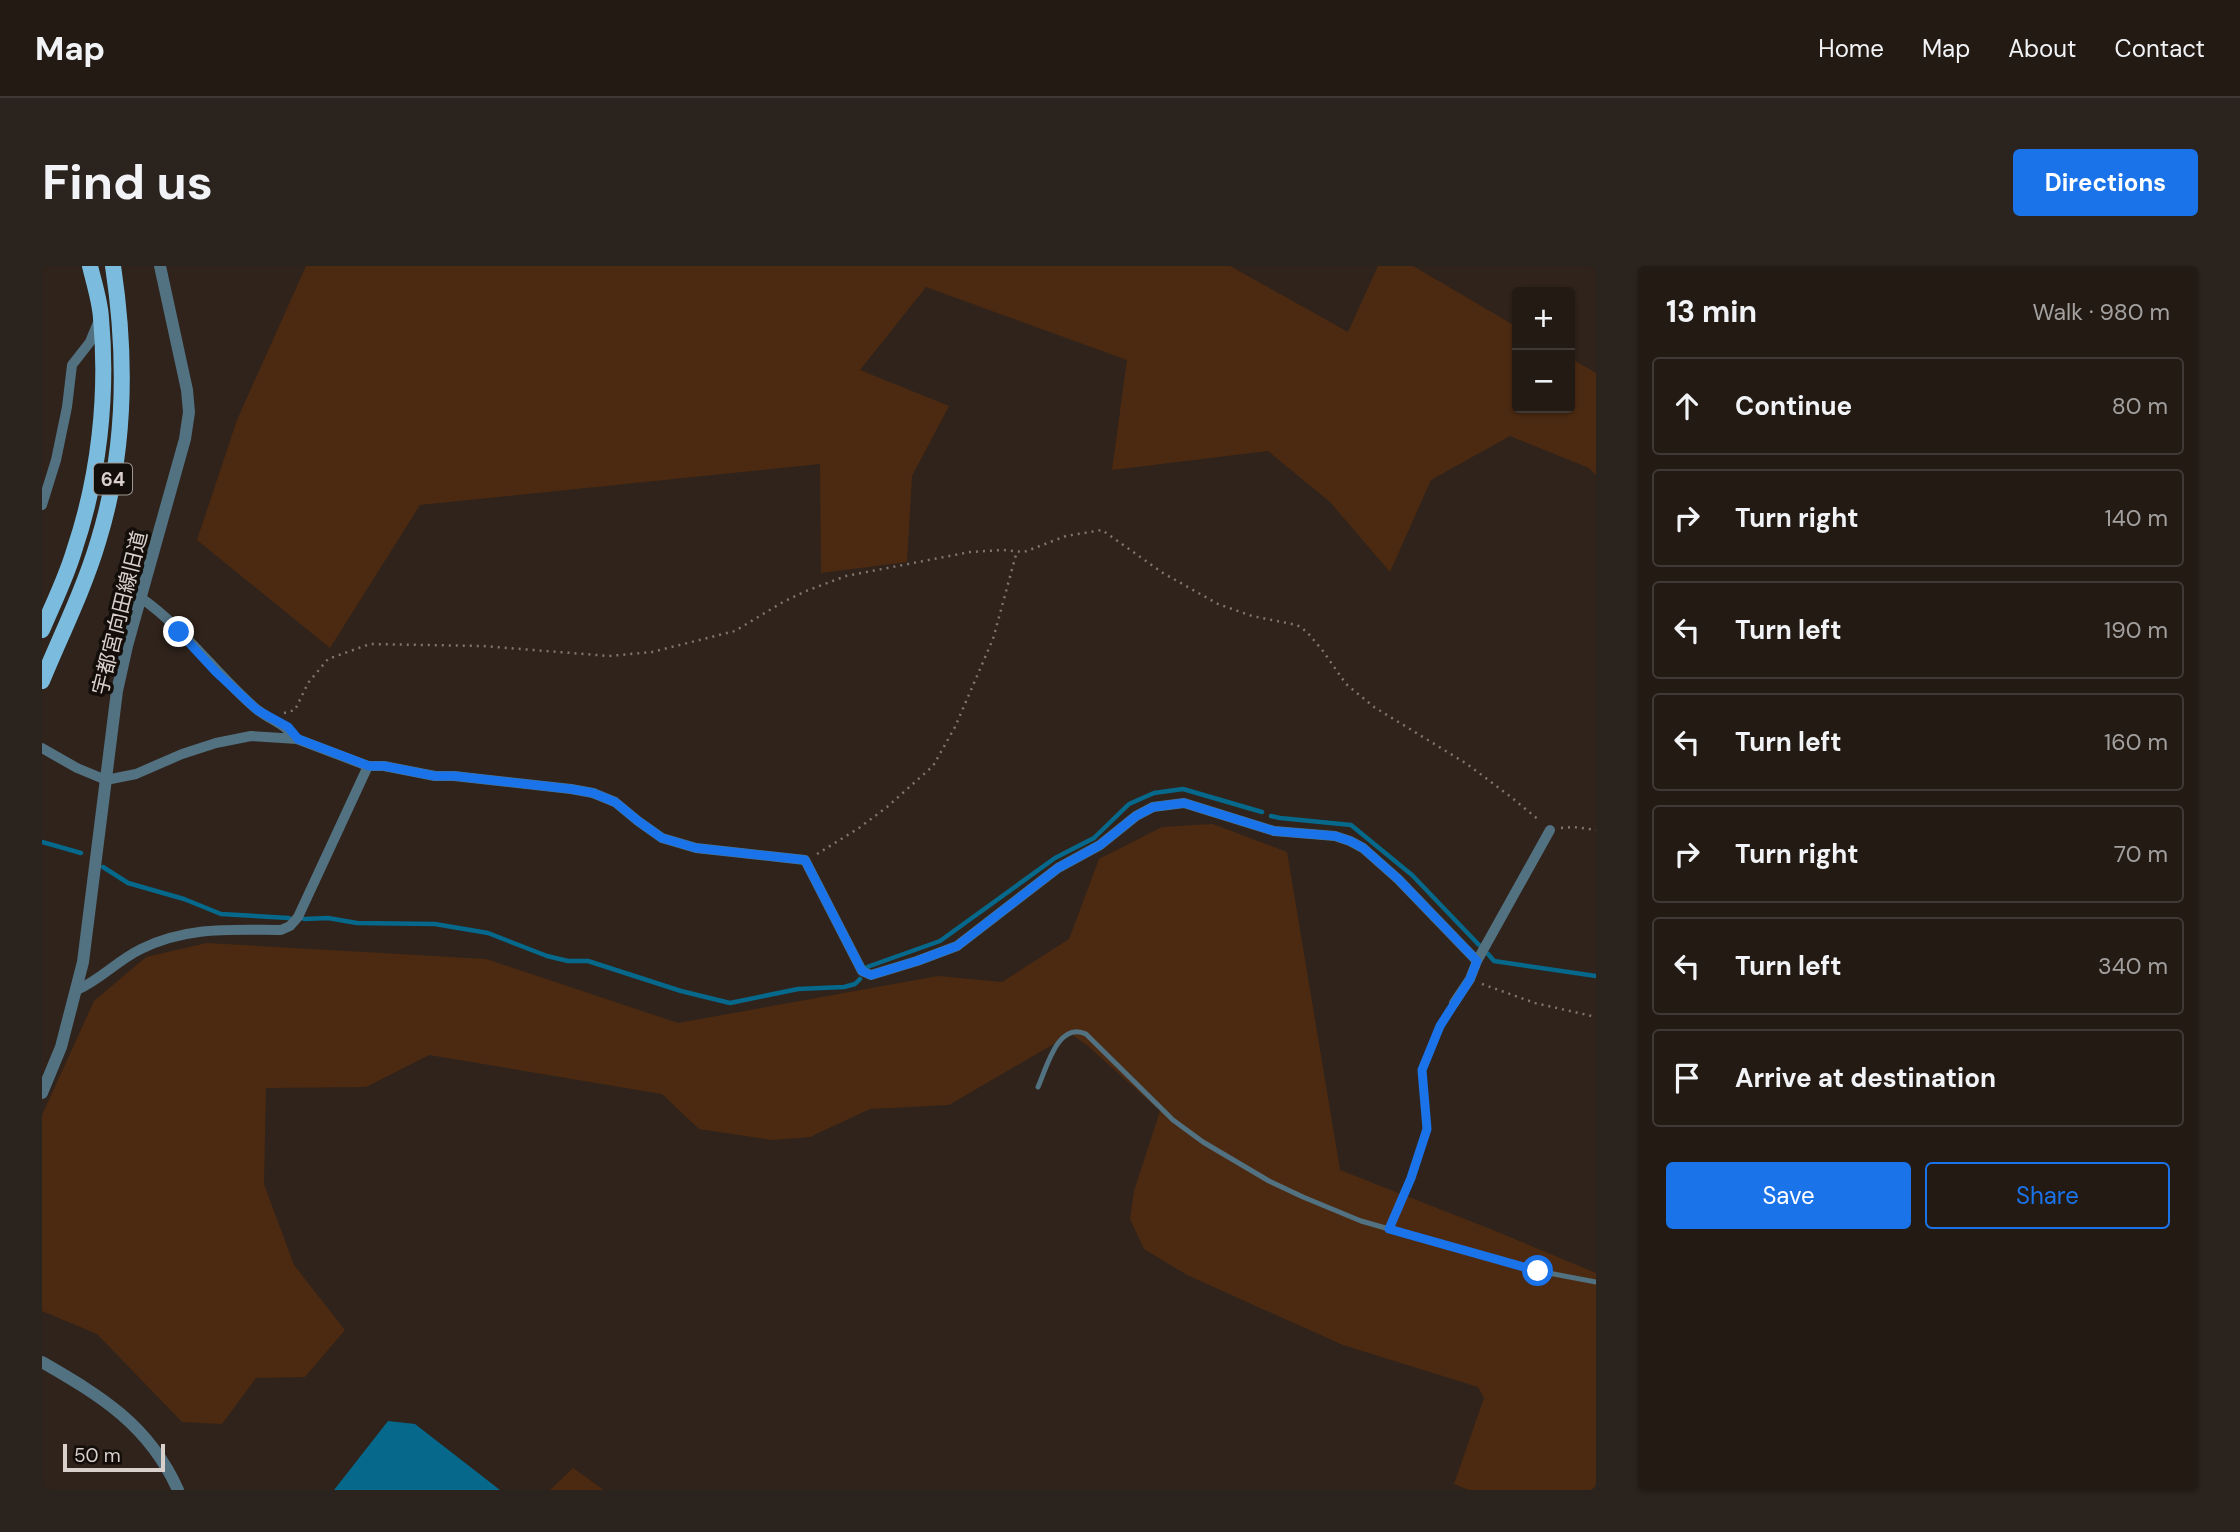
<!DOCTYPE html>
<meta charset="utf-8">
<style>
body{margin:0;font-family:"DM Sans","Noto Sans JP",sans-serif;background:#2b231d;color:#f1f3f6}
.controls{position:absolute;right:21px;top:21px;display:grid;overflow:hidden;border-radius:7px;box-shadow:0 2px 5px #0004}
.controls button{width:63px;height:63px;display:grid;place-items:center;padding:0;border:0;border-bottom:2px solid #403834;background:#231a14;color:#f1f3f6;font:35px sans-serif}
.scale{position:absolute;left:21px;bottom:18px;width:102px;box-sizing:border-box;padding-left:7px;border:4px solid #d9d0cb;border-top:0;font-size:19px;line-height:24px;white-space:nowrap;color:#d9d0cb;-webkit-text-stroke:5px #130e0a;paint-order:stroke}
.stop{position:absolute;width:21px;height:21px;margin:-16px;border:5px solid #1a73e8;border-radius:50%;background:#fff}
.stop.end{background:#1a73e8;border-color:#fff;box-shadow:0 2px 7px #0008}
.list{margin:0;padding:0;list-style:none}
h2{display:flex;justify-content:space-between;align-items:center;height:91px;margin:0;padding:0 28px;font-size:30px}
h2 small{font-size:23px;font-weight:400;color:#a3a1a0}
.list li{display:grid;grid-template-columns:46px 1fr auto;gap:21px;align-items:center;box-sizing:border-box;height:98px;margin:0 14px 14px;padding:0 14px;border:2px solid #403834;border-radius:7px}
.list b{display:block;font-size:26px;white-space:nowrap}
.list em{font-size:23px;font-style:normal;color:#a3a1a0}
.actions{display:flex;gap:14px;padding:21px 28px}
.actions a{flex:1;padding:16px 0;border:2px solid #1a73e8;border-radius:7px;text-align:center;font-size:24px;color:#1a73e8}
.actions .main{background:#1a73e8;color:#fff}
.icon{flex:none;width:38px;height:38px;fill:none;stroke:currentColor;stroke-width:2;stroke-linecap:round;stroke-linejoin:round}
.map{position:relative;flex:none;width:1554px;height:1224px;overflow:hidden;border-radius:7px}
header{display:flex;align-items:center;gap:42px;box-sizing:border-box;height:98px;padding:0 35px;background:#231a14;border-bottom:2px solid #403834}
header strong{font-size:33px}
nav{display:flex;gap:38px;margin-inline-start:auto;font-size:24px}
.intro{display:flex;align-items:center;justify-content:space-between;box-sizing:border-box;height:168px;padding:0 42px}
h1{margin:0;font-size:49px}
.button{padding:18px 32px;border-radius:7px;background:#1a73e8;color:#fff;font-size:24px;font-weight:700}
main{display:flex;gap:42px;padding:0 42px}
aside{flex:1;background:#231a14;border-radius:7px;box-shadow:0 2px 5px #0004}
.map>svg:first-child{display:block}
.green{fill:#4c2a11}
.water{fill:#06688b}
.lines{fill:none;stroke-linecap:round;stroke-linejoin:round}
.stream{stroke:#06688b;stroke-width:4.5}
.path{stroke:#80766f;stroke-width:2.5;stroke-dasharray:2 5;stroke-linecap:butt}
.service{stroke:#527181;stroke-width:5}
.minor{stroke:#527181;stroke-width:10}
.tertiary{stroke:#527181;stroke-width:12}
.primary{stroke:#7bbcde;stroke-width:16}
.route{stroke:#1a73e8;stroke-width:9}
.labels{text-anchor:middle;stroke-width:7;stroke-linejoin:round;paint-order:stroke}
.shield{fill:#130e0a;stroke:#9e9691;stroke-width:2}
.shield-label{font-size:19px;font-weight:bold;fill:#d9d0cb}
.street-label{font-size:21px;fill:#d9d0cb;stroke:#130e0a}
</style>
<header>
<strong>Map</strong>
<nav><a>Home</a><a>Map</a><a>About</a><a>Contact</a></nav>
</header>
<div class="intro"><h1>Find us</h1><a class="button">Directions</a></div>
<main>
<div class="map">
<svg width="1554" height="1224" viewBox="0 0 1554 1224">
<rect width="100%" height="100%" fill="#2f231b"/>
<path class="green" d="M264,0H1188L1306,66L1336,0H1371L1475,61V142H1528V92L1554,107V209L1547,202L1468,170L1389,214L1348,306L1288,236L1226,185L1070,204L1085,94L884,21L818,104L907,140L870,210L865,296L779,307L778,198L378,239L288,382L155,274L195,154Z
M1171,558L1245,586L1298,904L1451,964L1554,1007V1224H1427L1412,1218L1442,1132L1436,1121L1301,1079L1145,1009L1102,983L1088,953L1092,925L1118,845L1046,780L1029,768L907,839L828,843L768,871L730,874L657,863L620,828L387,789L324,821L224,822L222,918L252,999L303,1064L263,1111L214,1112L180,1158L140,1156L55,1068L0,1045V849L52,735L104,691L165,677L444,693L636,757L896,710L960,716L1027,673L1057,593L1120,561Z
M531,1202L562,1224H508Z"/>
<path class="water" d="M346,1155L373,1158L458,1224H292Z"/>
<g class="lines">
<path class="stream" d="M1229,550L1238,552L1309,559L1370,609L1437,679
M0,576L39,587
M61,601L86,617L142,633L179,648L247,652
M262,653L286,652L315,657L393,658L446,667L505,690L526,695H546L639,725L688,737L756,723L802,721L813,718L818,713
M1446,688L1452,695L1554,710
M825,701L898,675L1013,592L1052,572L1087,538L1112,527L1141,523L1220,546"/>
<path class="path" d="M242,447L253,444L266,417L286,393L328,378L441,380L567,390L610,386L693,365L741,336L764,325L804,310L928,286L961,284L982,286L1024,270L1060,264L1121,307L1176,338L1210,350L1255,359L1265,366L1281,385L1304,418L1332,441L1425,498L1469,531L1498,555
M1519,562L1532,561L1554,564
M775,588L817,562L845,541L891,500L913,461L951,373L975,285
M1440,718L1493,737L1554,751
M1350,955L1369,912L1385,863L1380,804L1398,760L1406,746"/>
<path class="service" d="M996,821C1005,801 1016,755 1044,768L1131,854L1161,876L1227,915L1261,931L1319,955L1347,963L1496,1005L1554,1016"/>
<path class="minor" d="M0,239L14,194L25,141L30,99L48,76L57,54
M99,332C140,360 174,408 212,441C227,454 241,456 255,473
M0,482L35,502L64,514L94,508L140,488L174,477L209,470L255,473L326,500H342L393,510H412L529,523L551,527L573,536L596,555L620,572L654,582L763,594L820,705L829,709L875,695L915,680L1016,602L1058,579L1094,550L1111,541L1142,537L1232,565L1293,570L1308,575L1321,582L1356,613L1435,695
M35,724C58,714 76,694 99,683C145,660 190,664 239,664L248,660L256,651L326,500
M1412,737L1428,713L1435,695L1508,564"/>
<path class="tertiary" d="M0,827L19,781L41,696L75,425L85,380L143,173L147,146L145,124L118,0
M0,1096C59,1130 107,1159 136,1224"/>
<path class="primary" d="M0,364C11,338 24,312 32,285C57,211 66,130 59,52C58,35 52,17 48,0
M0,415C19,369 42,323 56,276C84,186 85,92 71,0"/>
</g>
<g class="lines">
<path class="route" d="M137,366L174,406L215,444L246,461L256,473L327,500H342L393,510H412L529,523L551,527L573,536L596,555L620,572L654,582L763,594L820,705L829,709L875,695L915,680L1016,602L1058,579L1094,550L1111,541L1142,537L1232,565L1293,570L1308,575L1321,582L1356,613L1435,695L1428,713L1398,760L1380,804L1385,863L1369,912L1347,963L1496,1005"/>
</g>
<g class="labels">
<rect class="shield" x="52" y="197.5" width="38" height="31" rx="5"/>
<g class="shield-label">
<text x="71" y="220">64</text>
</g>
<g class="street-label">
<text transform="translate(78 347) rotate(-76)" y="7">宇都宮向田線旧道</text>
</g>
</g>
</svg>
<div class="controls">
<button>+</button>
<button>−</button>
</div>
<div class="scale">50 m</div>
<div class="stop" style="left:1496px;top:1005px"></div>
<div class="stop end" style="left:137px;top:366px"></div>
</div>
<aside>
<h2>13 min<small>Walk · 980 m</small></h2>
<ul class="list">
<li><svg class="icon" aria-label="ahead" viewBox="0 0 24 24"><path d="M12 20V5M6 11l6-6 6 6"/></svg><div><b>Continue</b></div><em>80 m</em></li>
<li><svg class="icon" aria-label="right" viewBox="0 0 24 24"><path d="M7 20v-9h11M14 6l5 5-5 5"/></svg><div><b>Turn right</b></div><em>140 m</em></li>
<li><svg class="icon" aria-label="left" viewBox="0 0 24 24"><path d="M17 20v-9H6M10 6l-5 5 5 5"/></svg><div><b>Turn left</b></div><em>190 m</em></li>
<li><svg class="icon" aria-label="left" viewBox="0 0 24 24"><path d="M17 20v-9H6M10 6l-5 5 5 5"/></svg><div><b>Turn left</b></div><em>160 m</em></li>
<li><svg class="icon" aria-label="right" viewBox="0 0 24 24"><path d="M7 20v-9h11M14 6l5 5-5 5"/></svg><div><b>Turn right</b></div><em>70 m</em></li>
<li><svg class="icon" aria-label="left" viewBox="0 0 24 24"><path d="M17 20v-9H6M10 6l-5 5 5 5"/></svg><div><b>Turn left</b></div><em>340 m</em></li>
<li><svg class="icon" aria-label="arrive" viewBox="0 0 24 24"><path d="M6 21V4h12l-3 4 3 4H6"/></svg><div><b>Arrive at destination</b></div></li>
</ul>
<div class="actions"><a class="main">Save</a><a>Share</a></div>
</aside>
</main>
